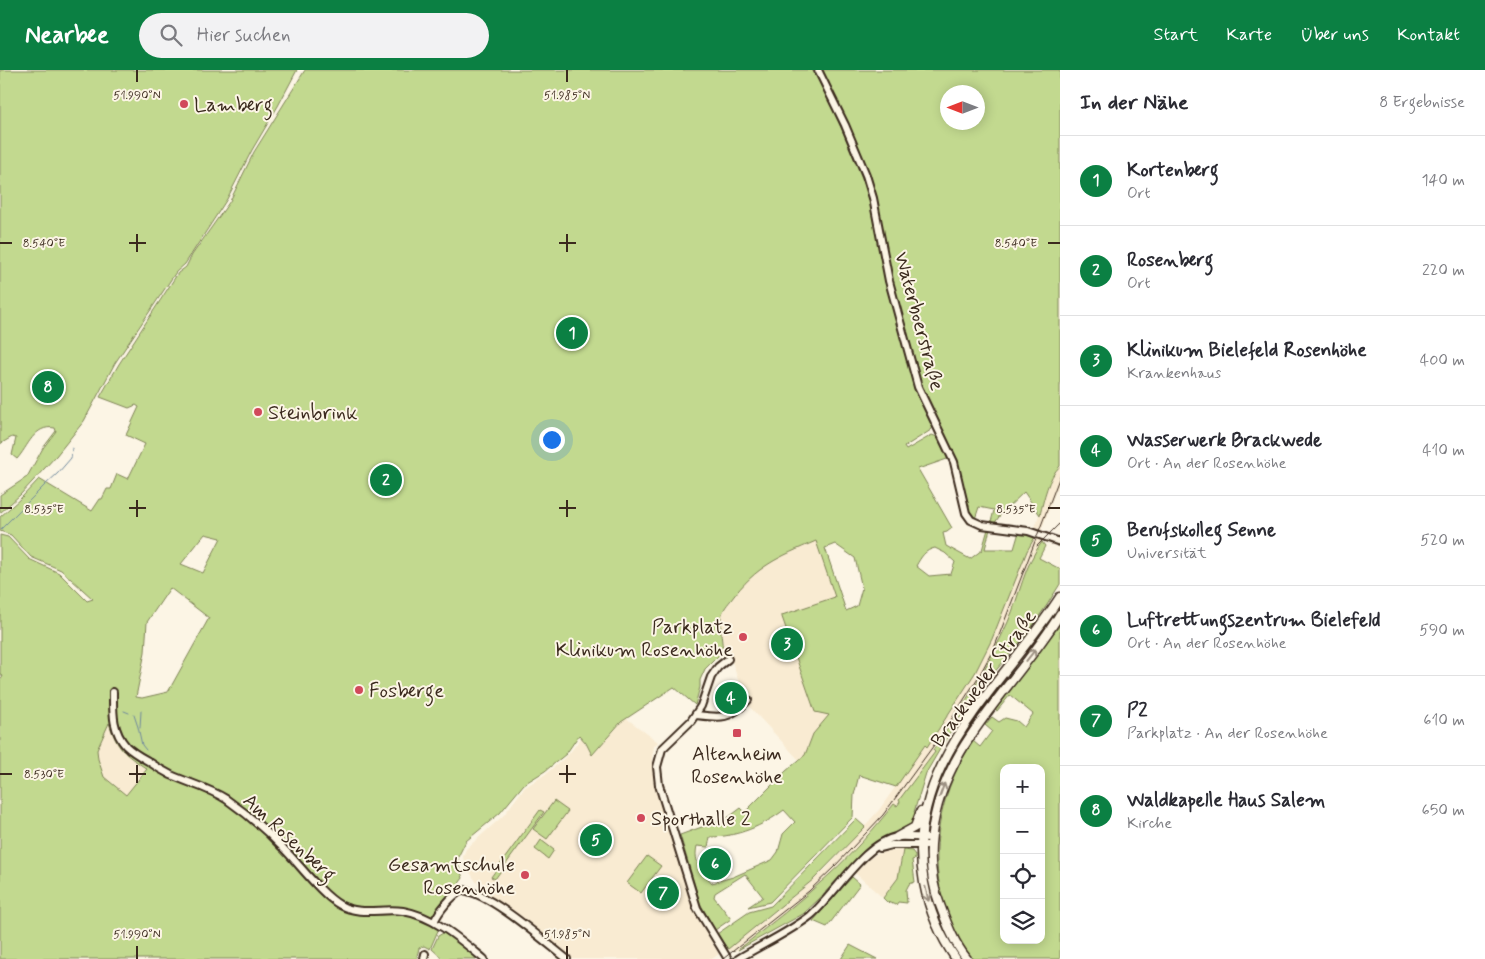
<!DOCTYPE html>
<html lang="de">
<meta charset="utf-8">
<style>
body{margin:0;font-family:Mynerve,sans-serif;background:#f2f2f3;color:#2b2b33}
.controls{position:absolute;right:15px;bottom:15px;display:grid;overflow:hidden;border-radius:10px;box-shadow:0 2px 12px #0003}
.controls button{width:45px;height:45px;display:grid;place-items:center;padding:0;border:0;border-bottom:1px solid #e1e1e2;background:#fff;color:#2b2b33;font:25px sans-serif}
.compass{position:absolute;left:940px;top:15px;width:45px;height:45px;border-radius:50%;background:#fff;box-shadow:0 2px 12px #0003;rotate:270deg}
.you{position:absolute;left:551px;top:369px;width:18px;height:18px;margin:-12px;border:4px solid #fff;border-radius:50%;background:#1a73e8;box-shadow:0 0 0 8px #1a73e833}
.badge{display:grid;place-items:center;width:32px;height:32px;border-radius:50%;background:#0b8043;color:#fff;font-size:16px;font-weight:700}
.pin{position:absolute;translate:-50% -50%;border:2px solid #fff;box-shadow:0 1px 5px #0006}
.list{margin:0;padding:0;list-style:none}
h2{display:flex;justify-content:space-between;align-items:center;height:65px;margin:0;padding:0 20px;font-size:21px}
h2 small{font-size:16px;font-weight:400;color:#7c7c81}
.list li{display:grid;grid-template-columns:32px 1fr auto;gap:15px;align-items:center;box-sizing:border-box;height:90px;padding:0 20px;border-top:1px solid #e1e1e2}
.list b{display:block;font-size:19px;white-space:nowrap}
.list p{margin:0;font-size:16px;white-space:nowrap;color:#7c7c81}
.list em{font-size:16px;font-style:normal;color:#7c7c81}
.icon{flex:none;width:28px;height:28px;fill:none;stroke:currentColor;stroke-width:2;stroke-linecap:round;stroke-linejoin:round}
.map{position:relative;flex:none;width:1060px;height:889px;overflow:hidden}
header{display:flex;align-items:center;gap:30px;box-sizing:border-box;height:70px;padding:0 25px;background:#0b8043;color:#fff}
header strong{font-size:24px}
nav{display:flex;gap:28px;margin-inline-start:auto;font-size:18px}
.search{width:350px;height:45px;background:#f2f2f3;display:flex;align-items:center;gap:12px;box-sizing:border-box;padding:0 18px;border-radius:28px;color:#7c7c81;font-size:19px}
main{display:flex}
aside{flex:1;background:#fff}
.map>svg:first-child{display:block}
.built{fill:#f9ebd2}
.green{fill:#c2d98f;stroke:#7e8256;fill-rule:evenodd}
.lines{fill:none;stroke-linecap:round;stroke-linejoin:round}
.stream{stroke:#70899d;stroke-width:1}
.minor-casing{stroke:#3b2a1e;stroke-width:10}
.major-casing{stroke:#3b2a1e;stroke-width:11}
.minor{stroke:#fcf5e5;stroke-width:6}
.major{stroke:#fcf5e5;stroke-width:8}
.tram{stroke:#3b2a1e;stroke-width:1}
.oneway{stroke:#9c9082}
.ticks{fill:none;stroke:#3b2a1e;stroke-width:2}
.poi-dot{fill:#d1495b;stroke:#fcf5e5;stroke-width:2}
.labels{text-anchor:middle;stroke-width:4;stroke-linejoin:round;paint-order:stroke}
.poi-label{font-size:20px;fill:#3b2a1e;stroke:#fcf5e5;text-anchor:start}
.street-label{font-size:20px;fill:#3b2a1e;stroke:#fcf5e5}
.ticks-label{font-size:12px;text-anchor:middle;fill:#3b2a1e;stroke:#fcf5e5;stroke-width:4;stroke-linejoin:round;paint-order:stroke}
</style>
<header>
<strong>Nearbee</strong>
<div class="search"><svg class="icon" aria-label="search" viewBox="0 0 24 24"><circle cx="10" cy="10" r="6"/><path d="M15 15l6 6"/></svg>Hier suchen</div>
<nav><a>Start</a><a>Karte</a><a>Über uns</a><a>Kontakt</a></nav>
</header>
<main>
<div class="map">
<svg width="1060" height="889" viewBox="0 0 1060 889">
<rect width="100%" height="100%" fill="#fcf5e5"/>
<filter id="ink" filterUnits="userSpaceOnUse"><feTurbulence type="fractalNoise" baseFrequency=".02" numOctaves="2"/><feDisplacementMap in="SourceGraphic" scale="10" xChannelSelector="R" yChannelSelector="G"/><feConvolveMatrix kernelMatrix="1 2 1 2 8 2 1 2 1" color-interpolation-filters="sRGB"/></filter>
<g filter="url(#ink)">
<path class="built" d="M1060,396V410L1041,461L1035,458L1043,431L1053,403Z
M1035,467L1042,469V472L1030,490L1012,543L996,578L966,631L934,680L935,682L899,730L900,731L896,736L894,734L853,781L808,824L738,880L730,881L728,879L779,839L826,799L879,740L925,675L927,676L975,603L992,569L1027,481Z
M816,470L868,621L813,664L805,685L799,690L746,633L728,580L723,581L720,552L723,541L741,517L753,504L772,491Z
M626,648L658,672L654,676L652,689L654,711L692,838L719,884L712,889H571L483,822L465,795L463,787L466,779L504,745L524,718L547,703L568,685L582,667L592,685L621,652Z
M109,652L114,668L124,682L148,699L126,725L104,707L98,689L97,680Z
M903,780L898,808L883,828L855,803L870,788L877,784L886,781Z"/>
<path class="green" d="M0,0H297L278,36L252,80L227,129L185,194L176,202L154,235L115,293L84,351L56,386L20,425L0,443V425L27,407L43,378L56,361L55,358C34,354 28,377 17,389L12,385L16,368L12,367L0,374Z
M305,0H812L822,16L835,43L869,125L908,293L933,357L931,360L904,377L906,380L932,365L937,367L950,388L918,399L952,458L947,462L943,463L946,476L970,489L982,480L988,459H990L985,479H1014L1019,462L1035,467L1027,481L992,569L975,603L927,677L925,675L896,717L859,705L854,725L853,747L770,832L748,837L763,827L745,804L715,823L714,827L731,849L715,860L700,833L680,765L729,747L741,738L745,742L786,701L805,685L813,664L829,645L815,642L782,547V545L835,527L816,471C779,487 756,496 731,530C726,536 721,542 721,550C720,560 722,571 723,581L705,599L700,610V617L695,635L674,617L621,652L592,685L586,673L579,665L566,684L545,701L524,714L500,743L466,771L458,787V794L463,808L433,848L406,839H395L391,844H404L439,858L430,879L424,876L419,878L417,886L418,889H0V611L3,606L0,604V465L8,467L29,489L59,503L87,531L93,529L61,500L31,487L11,465L0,461V447L22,427L39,409L92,441L100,429H102L107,419H111L117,404L128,409L145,374L126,365L139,337L136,335L129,338L100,327L119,294L178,203L186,197L192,185L230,131L254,82ZM205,464L221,468L203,503L181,494ZM835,474L855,488L862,518L857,536L846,541L825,478ZM935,478L945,483L955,492L951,504L929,506L916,496C921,487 925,480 935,478ZM170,518L209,548L168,622L142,628L136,627L145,582L147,552ZM109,653C118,681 124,683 147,699L126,725L104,707L98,689L97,680ZM784,740L795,752L783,764L778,782L772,790L733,807L712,813C702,801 693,793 697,776L708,777L710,767C737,767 763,756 784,740Z
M821,0H1060V396C1048,408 1044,428 1040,445L1024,422L1001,444L994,454L991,452L994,440L979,437L975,449L968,442L958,395L918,310L908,265L892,210L876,127L846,50ZM948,22H978V52H948Z
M1042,472L1045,476L1039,488L1060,499V514L1047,535L1026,565L981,618L950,662L926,703L914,742L917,743L913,753L877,771L863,781L819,829L803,844L738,880C769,855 801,831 830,804C853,783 874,759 894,734L897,736L900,732L899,730L935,682L933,680C962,639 987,598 1008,552C1020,525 1024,495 1042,472Z
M1060,555V889H973C921,824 929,738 973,671L980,677L992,661L985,655L992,647L999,652L1005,648L1017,651L1024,657L1033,644L1010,625L997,641L995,640ZM1004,698H1041V870H1004Z
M554,731L568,741L547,769L533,759Z
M540,740L544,742L495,809L491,807Z
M856,749L865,757L814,809L728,879L717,864L749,842L771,836Z
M541,770L554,780L548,789L535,779Z
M903,780L912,781L915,785V789L912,790L915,812L909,814L906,820L907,833L898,832L896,835L887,832L883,828L898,808Z
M647,786L661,796L641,823L627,813Z
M852,807L860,814L827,857L813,851Z
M445,862L479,889H443L432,879L438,866Z
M850,875L877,889H841Z"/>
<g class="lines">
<path class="stream" d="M1,459L45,415L58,403L71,388L72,378
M124,641L129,643
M134,645L138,657L142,675L146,680
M140,658L141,641"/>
<g class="minor-casing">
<path id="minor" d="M818,0L845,55L866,105L873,128L889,211L918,317L954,392L966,443L971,450L982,455L1028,461L1060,472
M113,622C113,643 112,660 126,676C132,682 141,687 148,691C155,696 163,701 171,705C189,713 209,718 226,729C246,743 267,761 284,779C300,795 321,824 340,835C360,846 382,838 403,841C434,846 461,870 484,889
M696,645C720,648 730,650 748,630
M880,778L892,775H931
M434,852C439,841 451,826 462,820C489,822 544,871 567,889
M424,889L425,884
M728,889L697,838L659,715L657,697L662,679L691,651L701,636L711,607L718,597L728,589
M738,889C761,875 788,863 810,846C834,826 865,772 897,767C908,766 920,768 931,768"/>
</g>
<g class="major-casing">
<path id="major" d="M897,767L915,757L921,741
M956,889C940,866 929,840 924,813C902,695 1003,616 1060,527
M967,889C954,873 947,854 940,835C931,812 929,788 932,764C942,674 1016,617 1060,544"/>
</g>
<use href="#minor" class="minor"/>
<use href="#major" class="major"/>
<path class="tram" d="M1037,476L1060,453
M723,889L809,821L834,797L883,745L942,664L979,606L995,576L1060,406"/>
</g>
<defs><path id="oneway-shaft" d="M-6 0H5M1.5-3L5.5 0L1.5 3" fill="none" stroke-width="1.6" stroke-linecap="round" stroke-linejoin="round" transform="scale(1.25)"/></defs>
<g class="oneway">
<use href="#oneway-shaft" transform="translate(1031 585) rotate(-52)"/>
<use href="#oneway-shaft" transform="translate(942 720) rotate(-70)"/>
<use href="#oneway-shaft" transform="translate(927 824) rotate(77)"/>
</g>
</g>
<path class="ticks" d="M137,0V12M567,0V12M137,164V182M567,164V182M0,173H12M129,173H146M559,173H576M1048,173H1060M137,430V447M567,430V447M0,438H12M129,438H146M559,438H576M1048,438H1060M137,695V713M567,695V713M0,704H12M129,704H146M559,704H576M137,876V889M567,876V889"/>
<g class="poi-dot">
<circle cx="184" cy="34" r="5"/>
<circle cx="258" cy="342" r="5"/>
<circle cx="743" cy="567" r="5"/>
<circle cx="359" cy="620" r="5"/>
<rect x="732" y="658" width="10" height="10" rx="2.5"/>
<circle cx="641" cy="748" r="5"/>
<circle cx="525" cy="805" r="5"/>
</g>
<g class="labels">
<g class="poi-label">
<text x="194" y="41">Lamberg</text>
<text x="268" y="349">Steinbrink</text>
<text x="733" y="563" text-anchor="end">Parkplatz<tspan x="733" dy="23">Klinikum Rosenhöhe</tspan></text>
<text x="369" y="627">Fosberge</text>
<text x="737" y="690" text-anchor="middle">Altenheim<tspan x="737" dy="23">Rosenhöhe</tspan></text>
<text x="651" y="755">Sporthalle 2</text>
<text x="515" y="801" text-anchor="end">Gesamtschule<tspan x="515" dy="23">Rosenhöhe</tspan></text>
</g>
<g class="street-label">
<text transform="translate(920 251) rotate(75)" y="7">Waterboerstraße</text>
<text transform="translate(983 608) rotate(-54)" y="7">Brackweder Straße</text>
<text transform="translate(290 767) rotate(43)" y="7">Am Rosenberg</text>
</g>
</g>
<g class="ticks-label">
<text x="137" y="29">51.990°N</text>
<text x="567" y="29">51.985°N</text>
<text x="1016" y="177">8.540°E</text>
<text x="44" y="177">8.540°E</text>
<text x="1016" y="443">8.535°E</text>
<text x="44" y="443">8.535°E</text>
<text x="44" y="708">8.530°E</text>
<text x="137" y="868">51.990°N</text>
<text x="567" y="868">51.985°N</text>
</g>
</svg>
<div class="controls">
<button>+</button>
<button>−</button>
<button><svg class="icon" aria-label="locate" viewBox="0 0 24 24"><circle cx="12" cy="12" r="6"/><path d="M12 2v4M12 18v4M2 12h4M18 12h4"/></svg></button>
<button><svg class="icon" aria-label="layers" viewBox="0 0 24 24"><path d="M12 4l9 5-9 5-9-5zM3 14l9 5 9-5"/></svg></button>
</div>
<svg class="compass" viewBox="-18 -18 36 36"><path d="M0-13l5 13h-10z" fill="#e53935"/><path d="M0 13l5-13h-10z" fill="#7c7c81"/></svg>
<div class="you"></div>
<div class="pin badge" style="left:572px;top:263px">1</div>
<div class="pin badge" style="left:386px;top:410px">2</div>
<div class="pin badge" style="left:787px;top:574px">3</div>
<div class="pin badge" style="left:731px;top:628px">4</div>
<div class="pin badge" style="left:596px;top:770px">5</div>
<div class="pin badge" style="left:715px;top:794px">6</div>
<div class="pin badge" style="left:663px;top:823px">7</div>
<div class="pin badge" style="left:48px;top:317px">8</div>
</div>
<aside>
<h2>In der Nähe<small>8 Ergebnisse</small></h2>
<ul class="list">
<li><span class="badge">1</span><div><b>Kortenberg</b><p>Ort</p></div><em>140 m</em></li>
<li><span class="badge">2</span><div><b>Rosenberg</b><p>Ort</p></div><em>220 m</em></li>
<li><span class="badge">3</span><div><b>Klinikum Bielefeld Rosenhöhe</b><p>Krankenhaus</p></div><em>400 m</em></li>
<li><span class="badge">4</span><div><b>Wasserwerk Brackwede</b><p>Ort · An der Rosenhöhe</p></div><em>410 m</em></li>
<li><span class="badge">5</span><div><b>Berufskolleg Senne</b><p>Universität</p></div><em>520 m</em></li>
<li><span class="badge">6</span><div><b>Luftrettungszentrum Bielefeld</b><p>Ort · An der Rosenhöhe</p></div><em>590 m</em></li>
<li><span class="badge">7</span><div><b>P2</b><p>Parkplatz · An der Rosenhöhe</p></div><em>610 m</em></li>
<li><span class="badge">8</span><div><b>Waldkapelle Haus Salem</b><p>Kirche</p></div><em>650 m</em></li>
</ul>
</aside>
</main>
